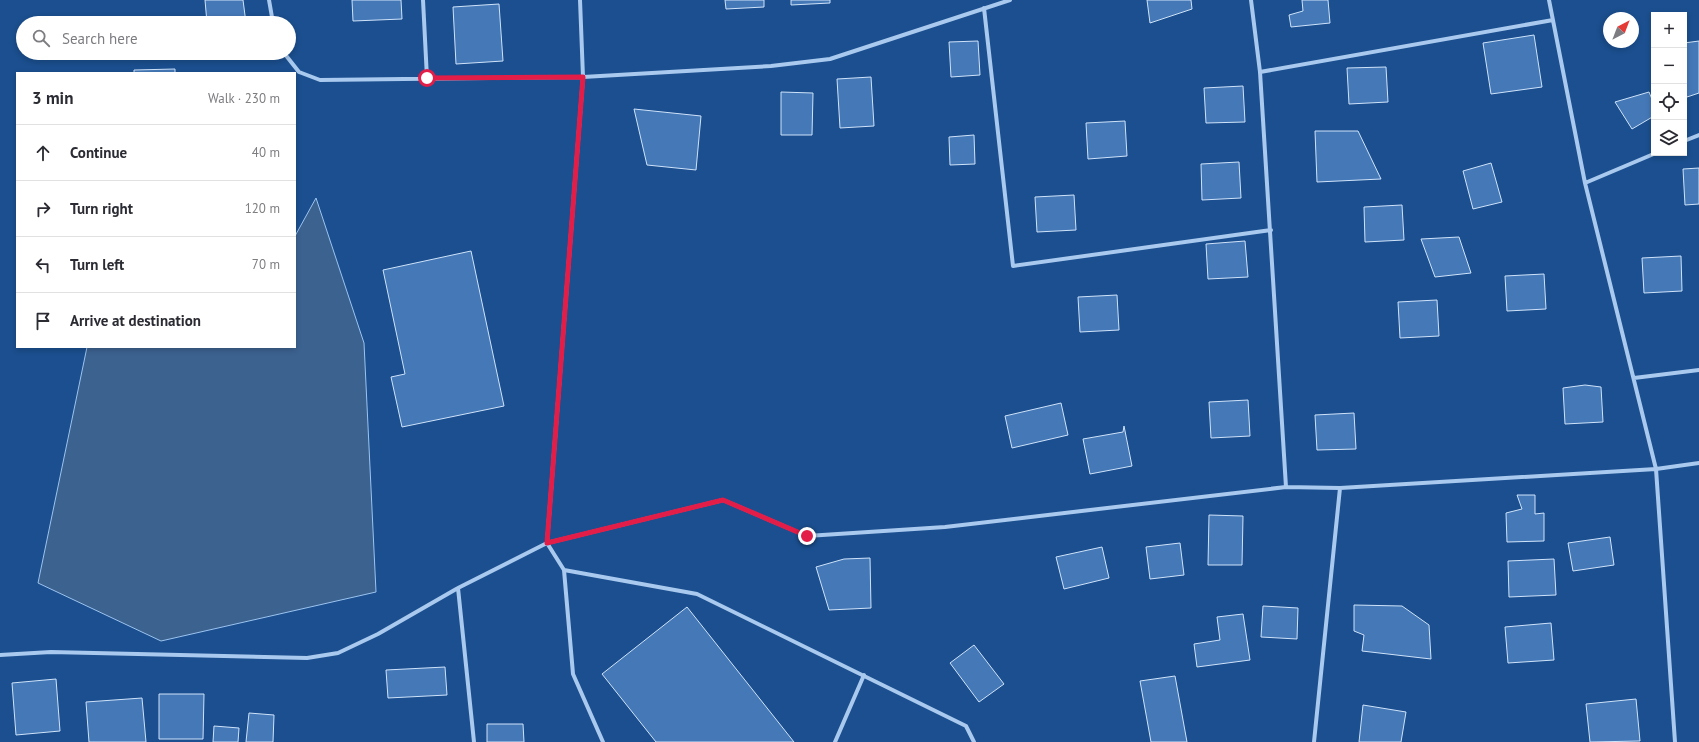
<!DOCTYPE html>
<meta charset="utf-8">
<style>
body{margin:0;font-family:"PT Sans",sans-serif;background:#f2f2f3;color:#2b2b33}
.controls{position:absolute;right:12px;top:12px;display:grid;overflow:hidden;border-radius:0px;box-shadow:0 2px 6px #0003}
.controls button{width:36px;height:36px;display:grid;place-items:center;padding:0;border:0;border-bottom:1px solid #e1e1e2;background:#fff;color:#2b2b33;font:20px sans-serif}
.compass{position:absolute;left:1603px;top:12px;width:36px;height:36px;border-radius:50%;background:#fff;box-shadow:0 2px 6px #0003;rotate:42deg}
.stop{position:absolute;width:12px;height:12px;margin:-9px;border:3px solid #e11d48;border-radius:50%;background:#fff}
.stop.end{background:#e11d48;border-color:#fff;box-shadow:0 1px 4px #0008}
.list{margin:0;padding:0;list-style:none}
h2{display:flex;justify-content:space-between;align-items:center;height:52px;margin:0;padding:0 16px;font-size:17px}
h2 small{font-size:13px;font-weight:400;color:#7c7c81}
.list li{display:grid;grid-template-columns:26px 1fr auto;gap:12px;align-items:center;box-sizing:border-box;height:56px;padding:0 16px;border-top:1px solid #e1e1e2}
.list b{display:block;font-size:15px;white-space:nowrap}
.list em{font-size:13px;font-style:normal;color:#7c7c81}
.icon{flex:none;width:22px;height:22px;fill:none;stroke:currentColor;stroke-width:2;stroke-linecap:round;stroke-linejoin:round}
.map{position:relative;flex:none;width:1699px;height:742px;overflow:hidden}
.search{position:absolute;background:#fff;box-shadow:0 2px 6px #0003;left:16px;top:16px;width:280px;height:44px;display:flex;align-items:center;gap:10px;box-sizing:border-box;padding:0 14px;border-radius:22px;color:#7c7c81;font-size:15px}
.panel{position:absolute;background:#fff;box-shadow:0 2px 6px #0003;left:16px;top:72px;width:280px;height:276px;border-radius:0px}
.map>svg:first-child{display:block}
.water{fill:#3c6290;stroke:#9cc4f0}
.building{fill:#4478b7;stroke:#cfe3fa}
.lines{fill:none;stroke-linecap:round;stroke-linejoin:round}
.minor{stroke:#a9c9ee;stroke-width:4}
.route{stroke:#e11d48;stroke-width:5}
</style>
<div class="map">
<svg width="1699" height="742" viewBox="0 0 1699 742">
<rect width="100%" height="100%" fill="#1b4f8f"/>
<path class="water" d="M316,198L364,343L376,592L161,641L38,583L87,347H295V236Z"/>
<path class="building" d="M205,0H243L246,23H207Z
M352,0H401L402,19L353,21Z
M725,0H764V7L726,9Z
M791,0H830V3L791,5Z
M1147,0H1191L1192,9L1150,23Z
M1302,0H1328L1330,23L1291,27L1289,15L1303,11Z
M499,4L503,61L456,64L453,7Z
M1534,35L1542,87L1491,94L1483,43Z
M978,41L980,75L951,77L949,42Z
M1699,41V93L1687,97L1684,91V43Z
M1386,67L1388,102L1349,104L1347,68Z
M175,69V73H134V70Z
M871,77L874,126L840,128L837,79Z
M1243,86L1245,122L1206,123L1204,88Z
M781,92L813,93L812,135H781Z
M1649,92L1654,104V116L1632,129L1615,102Z
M634,109L701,116L696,170L647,165Z
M1125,121L1127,156L1088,159L1086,123Z
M1315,131H1358L1381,179L1317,182Z
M974,135L975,164L950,165L949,137Z
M1239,162L1241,198L1202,200L1201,164Z
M1491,163L1502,202L1473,209L1463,171Z
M1699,168V204L1685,205L1683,169Z
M1074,195L1076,230L1037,232L1035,197Z
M1402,205L1404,240L1365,242L1364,207Z
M1459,237L1471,273L1435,277L1421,239Z
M1245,241L1248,277L1208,279L1206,244Z
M471,251L504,406L402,427L391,377L405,374L383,270Z
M1681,256L1682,291L1644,293L1642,258Z
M1544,274L1546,309L1507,311L1505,276Z
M1117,295L1119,330L1080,332L1078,297Z
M1437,300L1439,336L1400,338L1398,302Z
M1585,385L1601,387L1603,422L1565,424L1563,388Z
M1248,400L1250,436L1211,438L1209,402Z
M1061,403L1068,435L1012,448L1005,416Z
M1354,413L1356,449L1317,450L1315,415Z
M1124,426L1132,466L1090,474L1083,439L1123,432Z
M1517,495H1535V514L1544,513V541L1507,542L1506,513L1522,509Z
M1209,515L1243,516L1242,565H1208Z
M1610,537L1614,565L1573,571L1568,543Z
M1180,543L1184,575L1150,579L1146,547Z
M1102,547L1109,578L1064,589L1056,557Z
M870,558L871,608L829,610L816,567L844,559Z
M1554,559L1556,595L1509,597L1508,561Z
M1354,605L1402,606L1429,625L1431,659L1362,651L1364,635L1354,631Z
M1263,606L1298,608L1297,639L1261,637Z
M687,607L794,742H656L602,674Z
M1243,614L1250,660L1197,667L1194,644L1220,640L1217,617Z
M1551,623L1554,660L1508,663L1505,627Z
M974,645L1004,684L979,702L950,663Z
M445,667L447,695L388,698L386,670Z
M1175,676L1187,742H1151L1140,681Z
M56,679L60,731L16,735L12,683Z
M159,694H204L203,739H159Z
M142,698L146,742H89L86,702Z
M1636,699L1640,741L1590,742L1586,704Z
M1363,705L1406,712L1401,742H1359Z
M249,713L274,715L273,742H246Z
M487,724H523L524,742H487Z
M214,726L239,728L238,742H213Z"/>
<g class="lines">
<path class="minor" d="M269,0L273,23
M423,0L427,78
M580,0L583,77L547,543L564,570L697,594L966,726L974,742
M1251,0L1260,72L1286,487
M1549,0L1585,183L1656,469L1675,742
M984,8L1013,266L1271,230
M284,53L299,72L320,80L583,77L771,66L830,59L1010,0
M1260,72L1553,20
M1684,141L1699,135
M1585,183L1656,153
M1634,378L1699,370
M564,570L573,674L603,742
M458,588L474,742
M0,655L51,652L307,658L338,653L378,634L458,588L547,543L723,500L807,536L945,527L1286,487L1340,488L1656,469L1699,463
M835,742L864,675
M1314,742L1340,488"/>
</g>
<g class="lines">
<path class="route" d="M427,78L583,77L547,543L723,500L807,536"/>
</g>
</svg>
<div class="controls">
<button>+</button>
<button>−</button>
<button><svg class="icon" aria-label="locate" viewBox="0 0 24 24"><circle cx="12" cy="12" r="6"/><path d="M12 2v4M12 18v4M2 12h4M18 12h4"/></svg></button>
<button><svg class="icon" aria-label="layers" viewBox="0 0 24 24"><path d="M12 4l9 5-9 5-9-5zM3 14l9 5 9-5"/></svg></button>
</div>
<svg class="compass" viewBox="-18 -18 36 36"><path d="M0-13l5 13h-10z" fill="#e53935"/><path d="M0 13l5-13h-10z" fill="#7c7c81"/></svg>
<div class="stop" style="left:427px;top:78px"></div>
<div class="stop end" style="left:807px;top:536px"></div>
<div class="search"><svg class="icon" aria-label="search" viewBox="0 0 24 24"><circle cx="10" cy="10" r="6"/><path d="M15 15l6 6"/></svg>Search here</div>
<section class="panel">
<h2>3 min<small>Walk · 230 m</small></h2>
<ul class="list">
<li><svg class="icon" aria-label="ahead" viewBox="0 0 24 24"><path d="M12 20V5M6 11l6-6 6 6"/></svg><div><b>Continue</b></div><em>40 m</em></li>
<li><svg class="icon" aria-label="right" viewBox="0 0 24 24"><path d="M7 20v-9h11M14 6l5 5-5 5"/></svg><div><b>Turn right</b></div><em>120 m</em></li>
<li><svg class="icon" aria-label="left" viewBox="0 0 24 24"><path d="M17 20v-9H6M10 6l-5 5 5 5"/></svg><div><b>Turn left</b></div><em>70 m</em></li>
<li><svg class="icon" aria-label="arrive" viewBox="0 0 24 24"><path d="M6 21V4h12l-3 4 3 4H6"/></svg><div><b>Arrive at destination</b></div></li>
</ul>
</section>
</div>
